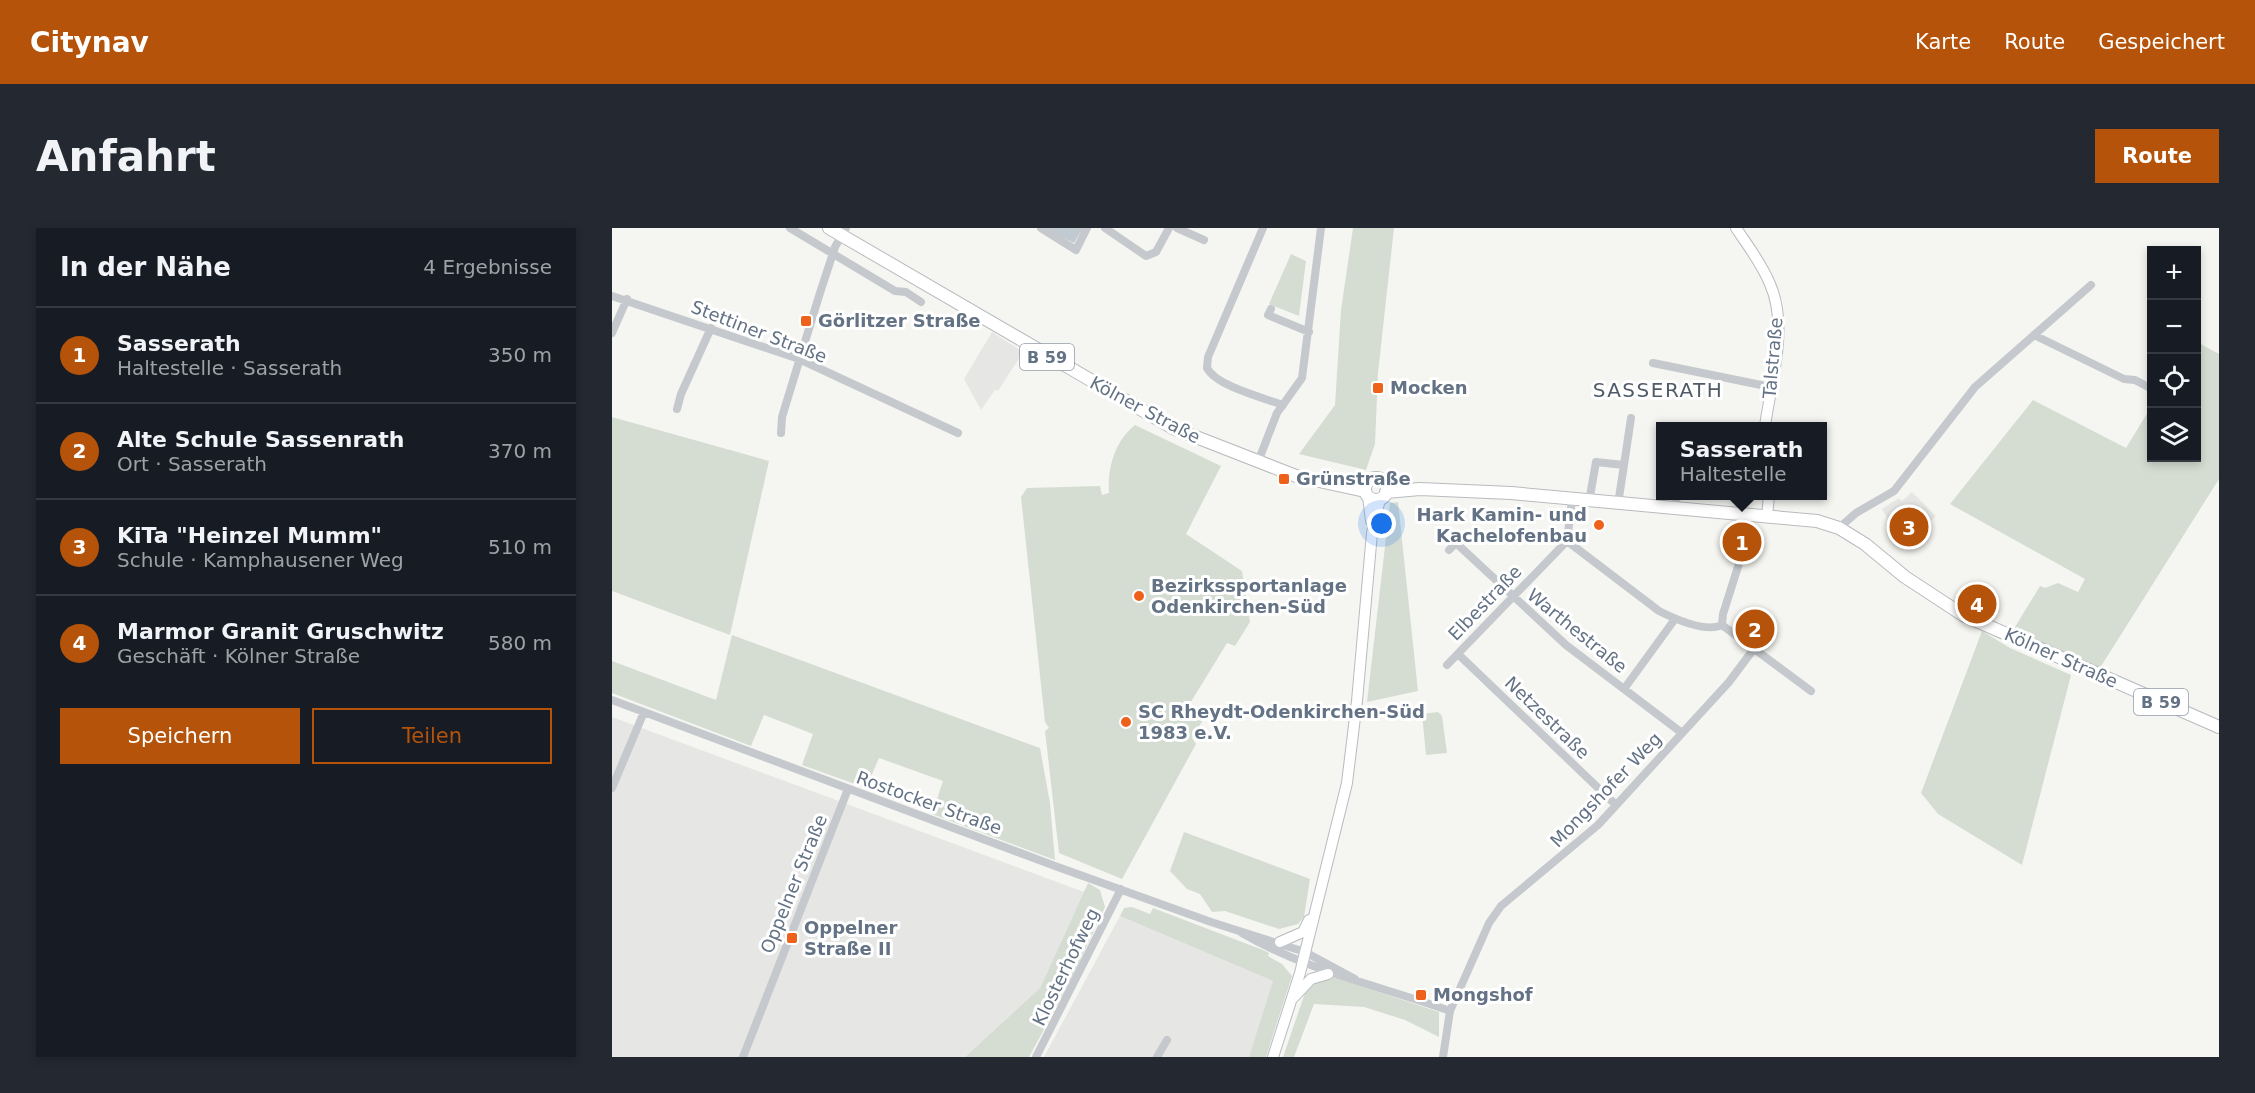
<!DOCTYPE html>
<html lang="de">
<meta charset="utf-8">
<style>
body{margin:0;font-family:"DejaVu Sans",sans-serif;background:#242831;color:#f1f3f6}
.controls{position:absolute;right:18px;top:18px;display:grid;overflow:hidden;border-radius:0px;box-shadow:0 3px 9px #0003}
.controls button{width:54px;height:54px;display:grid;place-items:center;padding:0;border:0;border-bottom:2px solid #363941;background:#171b24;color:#f1f3f6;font:30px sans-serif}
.you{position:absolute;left:770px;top:296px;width:21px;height:21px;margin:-15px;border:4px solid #fff;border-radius:50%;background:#1a73e8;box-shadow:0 0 0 9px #1a73e833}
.badge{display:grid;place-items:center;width:39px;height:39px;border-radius:50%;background:#b45309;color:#fff;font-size:20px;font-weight:700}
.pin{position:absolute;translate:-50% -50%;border:3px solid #fff;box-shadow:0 2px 6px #0006}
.popup{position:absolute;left:1044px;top:194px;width:171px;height:78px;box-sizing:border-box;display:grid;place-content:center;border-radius:0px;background:#171b24;filter:drop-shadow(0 2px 4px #0005);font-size:20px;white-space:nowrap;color:#9ea1a6}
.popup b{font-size:22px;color:#f1f3f6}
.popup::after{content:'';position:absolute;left:50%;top:100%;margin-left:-12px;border:12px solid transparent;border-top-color:#171b24}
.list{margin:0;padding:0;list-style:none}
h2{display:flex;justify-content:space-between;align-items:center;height:78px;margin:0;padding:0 24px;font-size:26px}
h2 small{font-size:20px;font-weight:400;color:#9ea1a6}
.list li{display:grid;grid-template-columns:39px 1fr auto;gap:18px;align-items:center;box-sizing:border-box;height:96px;padding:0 24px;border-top:2px solid #363941}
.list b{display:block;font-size:22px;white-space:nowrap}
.list p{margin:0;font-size:20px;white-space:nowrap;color:#9ea1a6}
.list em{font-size:20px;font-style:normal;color:#9ea1a6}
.actions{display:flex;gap:12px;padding:18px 24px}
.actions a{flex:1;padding:14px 0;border:2px solid #b45309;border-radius:0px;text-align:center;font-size:21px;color:#b45309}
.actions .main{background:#b45309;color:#fff}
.icon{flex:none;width:33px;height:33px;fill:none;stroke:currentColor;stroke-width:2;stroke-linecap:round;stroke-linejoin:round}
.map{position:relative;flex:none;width:1607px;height:829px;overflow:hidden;border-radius:0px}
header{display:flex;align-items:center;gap:36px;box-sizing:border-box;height:84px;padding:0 30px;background:#b45309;color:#fff}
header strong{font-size:28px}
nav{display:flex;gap:33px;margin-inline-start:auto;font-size:21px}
.intro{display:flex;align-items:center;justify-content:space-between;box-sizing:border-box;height:144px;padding:0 36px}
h1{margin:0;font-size:42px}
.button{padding:15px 27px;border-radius:0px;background:#b45309;color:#fff;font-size:21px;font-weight:700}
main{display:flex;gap:36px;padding:0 36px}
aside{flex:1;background:#171b24;border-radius:0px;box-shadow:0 3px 9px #0003}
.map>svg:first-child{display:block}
.built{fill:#e6e7e5}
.green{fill:#d5ddd2}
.water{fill:#c0cad0}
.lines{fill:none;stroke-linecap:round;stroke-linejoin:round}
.secondary-casing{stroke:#b7bbc0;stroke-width:12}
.primary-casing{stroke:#b8bbbf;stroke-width:14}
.street{stroke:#c5c8cc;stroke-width:8}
.secondary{stroke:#fff;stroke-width:10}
.primary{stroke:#fff;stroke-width:12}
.poi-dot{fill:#ed611a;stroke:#fff;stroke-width:2}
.labels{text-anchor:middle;stroke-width:6;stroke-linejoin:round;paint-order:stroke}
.shield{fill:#fff;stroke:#929ca9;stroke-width:1.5}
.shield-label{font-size:16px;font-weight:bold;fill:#637284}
.poi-label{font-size:18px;font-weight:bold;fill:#637284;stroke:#fff;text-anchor:start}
.street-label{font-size:18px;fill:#637284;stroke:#fff}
.neighbourhood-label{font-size:20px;letter-spacing:1.5px;fill:#515c69;stroke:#fff}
</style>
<header>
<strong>Citynav</strong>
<nav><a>Karte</a><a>Route</a><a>Gespeichert</a></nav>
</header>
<div class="intro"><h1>Anfahrt</h1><a class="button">Route</a></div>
<main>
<aside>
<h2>In der Nähe<small>4 Ergebnisse</small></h2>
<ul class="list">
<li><span class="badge">1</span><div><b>Sasserath</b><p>Haltestelle · Sasserath</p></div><em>350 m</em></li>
<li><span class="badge">2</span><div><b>Alte Schule Sassenrath</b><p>Ort · Sasserath</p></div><em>370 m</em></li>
<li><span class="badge">3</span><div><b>KiTa &quot;Heinzel Mumm&quot;</b><p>Schule · Kamphausener Weg</p></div><em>510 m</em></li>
<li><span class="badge">4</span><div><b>Marmor Granit Gruschwitz</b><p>Geschäft · Kölner Straße</p></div><em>580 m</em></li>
</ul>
<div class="actions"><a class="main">Speichern</a><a>Teilen</a></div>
</aside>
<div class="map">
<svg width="1607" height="829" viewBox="0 0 1607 829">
<rect width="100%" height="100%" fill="#f5f6f1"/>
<path class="built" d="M380,104L411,124L386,163L383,162L369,182L352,151Z
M1300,264L1324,288L1291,319L1270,281L1287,270L1290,273Z
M0,489L472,664L428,760L353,829H0Z
M508,688L662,753L637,829H432Z"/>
<path class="green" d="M741,0H782L766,145L763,216L754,242L687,226L723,177L729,82Z
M679,26L694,33L687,88L657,76Z
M1585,114L1607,126V251L1488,440L1400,404L1428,358L1433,360L1446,355L1466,364L1473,351L1338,276L1421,172L1514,220L1539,179L1540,230H1584Z
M0,189L157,233L118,407L0,363Z
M523,197L609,238L574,306L630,343L638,394L623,418L615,415L577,477L591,492L580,510L584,516L510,651L447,625L433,503L437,500L433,494L409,269L415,260L488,258L490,267L497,265C495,240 503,213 523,197Z
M786,274L806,463L755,474L778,275Z
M1370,403L1398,420L1459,447L1410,637L1326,586L1309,565Z
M120,407L428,520L438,575L443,632L320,586L331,553L267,530L254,560L190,537L201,506L152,487L139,518L0,465V433L104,472Z
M826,484L830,488L835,525L814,527L810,486Z
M572,604L698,651L692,689L686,696L667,701L613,683L600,684L588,666L575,661L558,643Z
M476,655L488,662L493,679L460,750L417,829H353L428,760Z
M520,679L538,686L541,680L651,722L657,725L656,728L670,736L680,748L654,829H637L661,753L508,688L512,680Z
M718,748L827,784V809L793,792L752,779L702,776L682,829H671L695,759Z"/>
<path class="water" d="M433,0H471L462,15Z"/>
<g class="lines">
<g class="secondary-casing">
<path id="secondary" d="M1124,0C1136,18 1150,36 1158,56C1177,99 1159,154 1153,198
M756,268L759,293
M1155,288L1157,268
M668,714L691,704L697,692
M682,769L699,751L716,746
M661,829L688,745L735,555L745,473L760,305L768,271"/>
</g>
<g class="primary-casing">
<path id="primary" d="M217,0L561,200L684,248L753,263
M753 261a11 11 0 1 1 22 0a11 11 0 1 1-22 0Z
M774,264L808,261L899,265L1205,293L1227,300L1253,316L1293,349L1351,387L1607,499"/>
</g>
<path class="street" d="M178,0L283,63L294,64L309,74
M429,0L464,22L475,0
M493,0L534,28L544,24L557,0
M565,0L592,12
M651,0L596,129L595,140C604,158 652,170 671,177
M0,68L187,131L346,205
M659,81L656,87L697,104
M0,105L15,71
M1422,107L1512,151L1523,152L1540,161
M1041,135L1159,159
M65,181L69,166L99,100
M169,205L170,189L207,68L223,19L234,0
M646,234L665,185L690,150L709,0
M977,274L984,234L1012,237L1019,190
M1006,276L1012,237
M1063,281L1065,268
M1137,287L1131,323L1111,386L1110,397L1199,463
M1227,300L1244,285L1282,263L1363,159L1479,57
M955,313L1047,383C1063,391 1093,405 1110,397
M837,322L844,315L954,417L1070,505
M846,426L1004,577
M835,437L955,313L960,272
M1012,461L1063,391
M0,472L443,638L599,694L693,724L743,751
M0,560L32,484
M630,705C695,743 768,758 838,783
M131,829L236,561
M424,829L509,661
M545,829L555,812
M831,829L838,783L877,695L889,678L986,597L1117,454L1141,422"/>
<use href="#secondary" class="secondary"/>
<use href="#primary" class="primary"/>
</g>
<g class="poi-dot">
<rect x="188" y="87" width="12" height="12" rx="3"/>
<rect x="760" y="154" width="12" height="12" rx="3"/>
<rect x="666" y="245" width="12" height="12" rx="3"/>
<circle cx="987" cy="297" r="6"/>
<circle cx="527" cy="368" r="6"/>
<circle cx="514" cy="494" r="6"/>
<rect x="174" y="704" width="12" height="12" rx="3"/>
<rect x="803" y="761" width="12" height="12" rx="3"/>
</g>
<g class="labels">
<g class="shield">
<rect x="408" y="116" width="54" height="26" rx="4.5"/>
<rect x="1522" y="461" width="54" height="26" rx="4.5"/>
</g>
<g class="shield-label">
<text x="435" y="135">B 59</text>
<text x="1549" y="480">B 59</text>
</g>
<g class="poi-label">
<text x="206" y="99">Görlitzer Straße</text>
<text x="778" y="166">Mocken</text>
<text x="684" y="257">Grünstraße</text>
<text x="975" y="293" text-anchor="end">Hark Kamin- und<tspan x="975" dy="21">Kachelofenbau</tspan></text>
<text x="539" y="364">Bezirkssportanlage<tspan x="539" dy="21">Odenkirchen-Süd</tspan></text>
<text x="526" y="490">SC Rheydt-Odenkirchen-Süd<tspan x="526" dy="21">1983 e.V.</tspan></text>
<text x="192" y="706">Oppelner<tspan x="192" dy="21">Straße II</tspan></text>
<text x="821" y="773">Mongshof</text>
</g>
<g class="street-label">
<text transform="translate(147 104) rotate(21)" y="6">Stettiner Straße</text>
<text transform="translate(1161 130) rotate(-85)" y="6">Talstraße</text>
<text transform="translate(533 182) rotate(28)" y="6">Kölner Straße</text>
<text transform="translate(873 375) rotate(-46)" y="6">Elbestraße</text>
<text transform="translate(965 403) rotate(39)" y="6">Warthestraße</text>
<text transform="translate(1449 430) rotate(24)" y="6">Kölner Straße</text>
<text transform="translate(935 490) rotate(44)" y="6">Netzestraße</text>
<text transform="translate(994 562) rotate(-46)" y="6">Mongshofer Weg</text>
<text transform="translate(317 575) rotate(20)" y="6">Rostocker Straße</text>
<text transform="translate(182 656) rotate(-68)" y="6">Oppelner Straße</text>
<text transform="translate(454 739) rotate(-64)" y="6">Klosterhofweg</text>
</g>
<g class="neighbourhood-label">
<text x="1046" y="169">SASSERATH</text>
</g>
</g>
</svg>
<div class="controls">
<button>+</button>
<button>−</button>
<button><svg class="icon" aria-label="locate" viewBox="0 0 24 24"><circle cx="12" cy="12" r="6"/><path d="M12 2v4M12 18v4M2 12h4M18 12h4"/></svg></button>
<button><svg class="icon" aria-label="layers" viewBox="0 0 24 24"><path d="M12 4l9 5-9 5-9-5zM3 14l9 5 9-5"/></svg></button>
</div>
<div class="you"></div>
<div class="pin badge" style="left:1130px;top:314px">1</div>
<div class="popup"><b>Sasserath</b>Haltestelle</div>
<div class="pin badge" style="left:1143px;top:401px">2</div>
<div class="pin badge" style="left:1297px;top:299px">3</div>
<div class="pin badge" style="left:1365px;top:376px">4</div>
</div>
</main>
